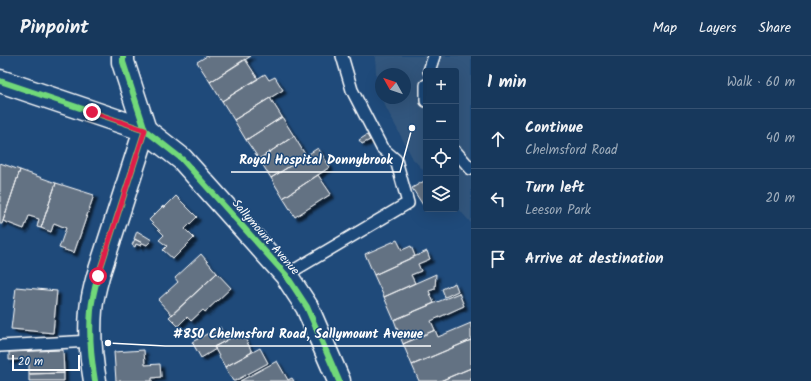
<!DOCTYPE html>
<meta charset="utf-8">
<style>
body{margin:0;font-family:Kalam,sans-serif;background:#203f62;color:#f1f3f6}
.controls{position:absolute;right:12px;top:12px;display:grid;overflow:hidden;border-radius:4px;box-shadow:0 4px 16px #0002}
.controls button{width:36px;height:36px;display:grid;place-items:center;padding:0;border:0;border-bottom:1px solid #365272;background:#17385c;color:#f1f3f6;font:20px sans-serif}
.compass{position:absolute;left:375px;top:12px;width:36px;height:36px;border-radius:50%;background:#17385c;box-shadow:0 4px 16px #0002;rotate:310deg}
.scale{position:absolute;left:12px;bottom:10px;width:68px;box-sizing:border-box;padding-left:4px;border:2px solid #fff;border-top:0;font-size:11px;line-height:14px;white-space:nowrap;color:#fff;-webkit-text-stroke:3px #1f4a7a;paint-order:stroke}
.stop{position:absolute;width:12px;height:12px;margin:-9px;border:3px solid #e11d48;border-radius:50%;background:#fff}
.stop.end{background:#e11d48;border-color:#fff;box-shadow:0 1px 4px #0008}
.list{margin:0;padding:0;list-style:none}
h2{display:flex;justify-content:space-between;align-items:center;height:52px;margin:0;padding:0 16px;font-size:17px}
h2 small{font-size:13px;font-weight:400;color:#9eacbb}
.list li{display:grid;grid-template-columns:26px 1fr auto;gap:12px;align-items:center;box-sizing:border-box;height:60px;padding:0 16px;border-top:1px solid #365272}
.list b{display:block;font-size:15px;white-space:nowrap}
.list p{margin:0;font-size:13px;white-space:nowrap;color:#9eacbb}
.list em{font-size:13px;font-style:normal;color:#9eacbb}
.icon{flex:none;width:22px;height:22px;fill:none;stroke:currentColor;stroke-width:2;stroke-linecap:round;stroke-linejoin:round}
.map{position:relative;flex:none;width:471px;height:325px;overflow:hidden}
header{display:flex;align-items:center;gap:24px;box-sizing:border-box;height:56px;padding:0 20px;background:#17385c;border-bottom:1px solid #365272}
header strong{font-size:19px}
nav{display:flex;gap:22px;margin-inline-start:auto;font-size:14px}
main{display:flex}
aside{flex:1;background:#17385c}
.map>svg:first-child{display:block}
.built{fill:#33567d}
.building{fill:#637283;stroke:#fff;filter:url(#shadow)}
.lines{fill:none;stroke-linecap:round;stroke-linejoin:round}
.lane-casing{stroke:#fff;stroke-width:14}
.street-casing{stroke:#fff;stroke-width:25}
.secondary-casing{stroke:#fff;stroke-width:25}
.lane{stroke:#1f4a7a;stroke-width:11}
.street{stroke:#1f4a7a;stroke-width:22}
.secondary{stroke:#1f4a7a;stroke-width:22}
.cycleway-casing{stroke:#1f4a7a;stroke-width:8}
.cycleway{stroke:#71d979;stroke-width:6}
.route{stroke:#e11d48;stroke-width:5}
.labels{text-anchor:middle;stroke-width:3;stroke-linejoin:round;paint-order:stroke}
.street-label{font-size:12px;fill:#fff;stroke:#1f4a7a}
.leader{fill:none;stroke:#fff;stroke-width:1.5}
.callout-dot{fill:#fff;stroke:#1f4a7a;stroke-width:1.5}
.callout-label{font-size:13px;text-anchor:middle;font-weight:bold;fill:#fff;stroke:#1f4a7a;stroke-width:3;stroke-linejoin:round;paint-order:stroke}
</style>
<header>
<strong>Pinpoint</strong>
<nav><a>Map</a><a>Layers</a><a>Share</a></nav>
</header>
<main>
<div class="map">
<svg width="471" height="325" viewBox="0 0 471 325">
<defs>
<filter id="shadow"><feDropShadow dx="3.5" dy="3.5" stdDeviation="1" flood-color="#0009"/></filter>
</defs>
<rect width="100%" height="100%" fill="#1f4a7a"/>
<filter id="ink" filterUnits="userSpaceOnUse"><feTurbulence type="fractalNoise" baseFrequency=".025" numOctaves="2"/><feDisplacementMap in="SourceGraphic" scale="8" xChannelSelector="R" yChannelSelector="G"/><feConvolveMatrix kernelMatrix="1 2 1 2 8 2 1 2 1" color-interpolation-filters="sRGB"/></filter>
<g filter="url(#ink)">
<path class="built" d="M375,0H471V167L456,150V15H426V117L413,103L381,42H405V18H381V41L377,33Z"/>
<path class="building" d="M207,0H251L210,26L197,6Z
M245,3L258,23L222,45L210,26Z
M265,18L269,24L275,21L283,34L234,64L222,45Z
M270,42L282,61L246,84L234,64Z
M282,61L294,80L259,103L246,84Z
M367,79L370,84L362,88L359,84Z
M294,80L306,100L271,122L259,103Z
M318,92L330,111L283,142L271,122Z
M0,107L20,114L2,168H0Z
M20,114L56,127L41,172L37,171L39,163L29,160L24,173L3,165Z
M318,119L331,138L295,161L283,142Z
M426,124V147L423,149L412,132Z
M56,127L94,139L74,197L59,192L66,172L54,167L51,176L41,172Z
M176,140L197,161L185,173L194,182L173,203L163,194L167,190L159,184L164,179L149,164L163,150L164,152Z
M137,175L152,184L147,189L134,183Z
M135,183L142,187L141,190L136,188L135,191L132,189Z
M397,184L402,194L411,190L415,200L374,219L365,198Z
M427,195L430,203L418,208L421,215L411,219L415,227L384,241L374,219Z
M201,198L217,217L172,259L158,244L178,226L175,222Z
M217,217L231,232L205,256L203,254L191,265L187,261L178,270L169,261Z
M436,218L435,233L429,235L434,247L394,264L384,241Z
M455,227L458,235L445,241L442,233Z
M16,231L57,235L53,277L11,273Z
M459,237L464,250L431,265L435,274L403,288L394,264Z
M471,267V284L412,309L403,288L435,274L438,281Z
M220,271L227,284L214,291L216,293L201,302L192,286Z
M242,276L252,296L225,311L214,291Z
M471,284V312L440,325H419L412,309Z
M260,292L268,307L235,325H233L225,311Z
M63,294L64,317L29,318V303L9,304V296Z
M144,294L145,309L160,308L161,321L152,322V325H116L114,296Z
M277,305L288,324L292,322L294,325H240Z
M471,312V325H440Z
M64,317V325H29V318Z"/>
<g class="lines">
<g class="lane-casing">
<path id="lane" d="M429,15L434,0
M426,29V45
M456,96L471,113
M286,219L408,147L396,104L382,92L352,34L342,0
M0,290L91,285"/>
</g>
<g class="street-casing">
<path id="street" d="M0,25L145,74L182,103L286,219L307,251L339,325"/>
</g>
<g class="secondary-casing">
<path id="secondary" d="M95,325C91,302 89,277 91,254C92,242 95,231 98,220L145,74L123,6V0"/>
</g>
<use href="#lane" class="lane"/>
<use href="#street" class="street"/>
<use href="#secondary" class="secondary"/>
<g class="cycleway-casing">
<path id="cycleway" d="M123,0V6L145,74
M0,25L145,74L182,103L286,219L307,251L339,325
M95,325C91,302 89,277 91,254C92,242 95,231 98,220L145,74"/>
</g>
<use href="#cycleway" class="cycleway"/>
</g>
</g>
<g class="lines" filter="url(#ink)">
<path class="route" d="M92,56L145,74L98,220"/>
</g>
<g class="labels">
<g class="street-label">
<text transform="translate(266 181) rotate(49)" y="4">Sallymount Avenue</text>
</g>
</g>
<path class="leader" d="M412 72L400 116H231M108 287L165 290H431"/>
<g class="callout-dot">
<circle cx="412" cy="72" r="4"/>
<circle cx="108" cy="287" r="4"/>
</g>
<g class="callout-label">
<text x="316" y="108">Royal Hospital Donnybrook</text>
<text x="298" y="282">#850 Chelmsford Road, Sallymount Avenue</text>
</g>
</svg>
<div class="controls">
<button>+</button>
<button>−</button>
<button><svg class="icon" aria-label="locate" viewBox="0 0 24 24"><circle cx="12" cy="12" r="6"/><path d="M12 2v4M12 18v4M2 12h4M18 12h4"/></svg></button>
<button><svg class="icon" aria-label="layers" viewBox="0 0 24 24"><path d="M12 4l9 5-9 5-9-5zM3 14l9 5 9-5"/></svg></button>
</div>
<svg class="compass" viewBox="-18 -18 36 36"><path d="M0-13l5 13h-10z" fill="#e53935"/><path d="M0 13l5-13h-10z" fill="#9eacbb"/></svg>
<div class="scale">20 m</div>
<div class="stop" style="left:98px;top:220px"></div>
<div class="stop end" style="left:92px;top:56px"></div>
</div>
<aside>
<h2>1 min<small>Walk · 60 m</small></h2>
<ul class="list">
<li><svg class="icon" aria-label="ahead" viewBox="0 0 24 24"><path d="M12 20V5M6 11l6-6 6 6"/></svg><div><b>Continue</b><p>Chelmsford Road</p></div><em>40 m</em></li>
<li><svg class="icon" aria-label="left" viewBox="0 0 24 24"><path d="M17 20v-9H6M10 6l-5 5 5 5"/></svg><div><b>Turn left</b><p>Leeson Park</p></div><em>20 m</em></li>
<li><svg class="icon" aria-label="arrive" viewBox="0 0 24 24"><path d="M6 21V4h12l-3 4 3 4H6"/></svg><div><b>Arrive at destination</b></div></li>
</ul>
</aside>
</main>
